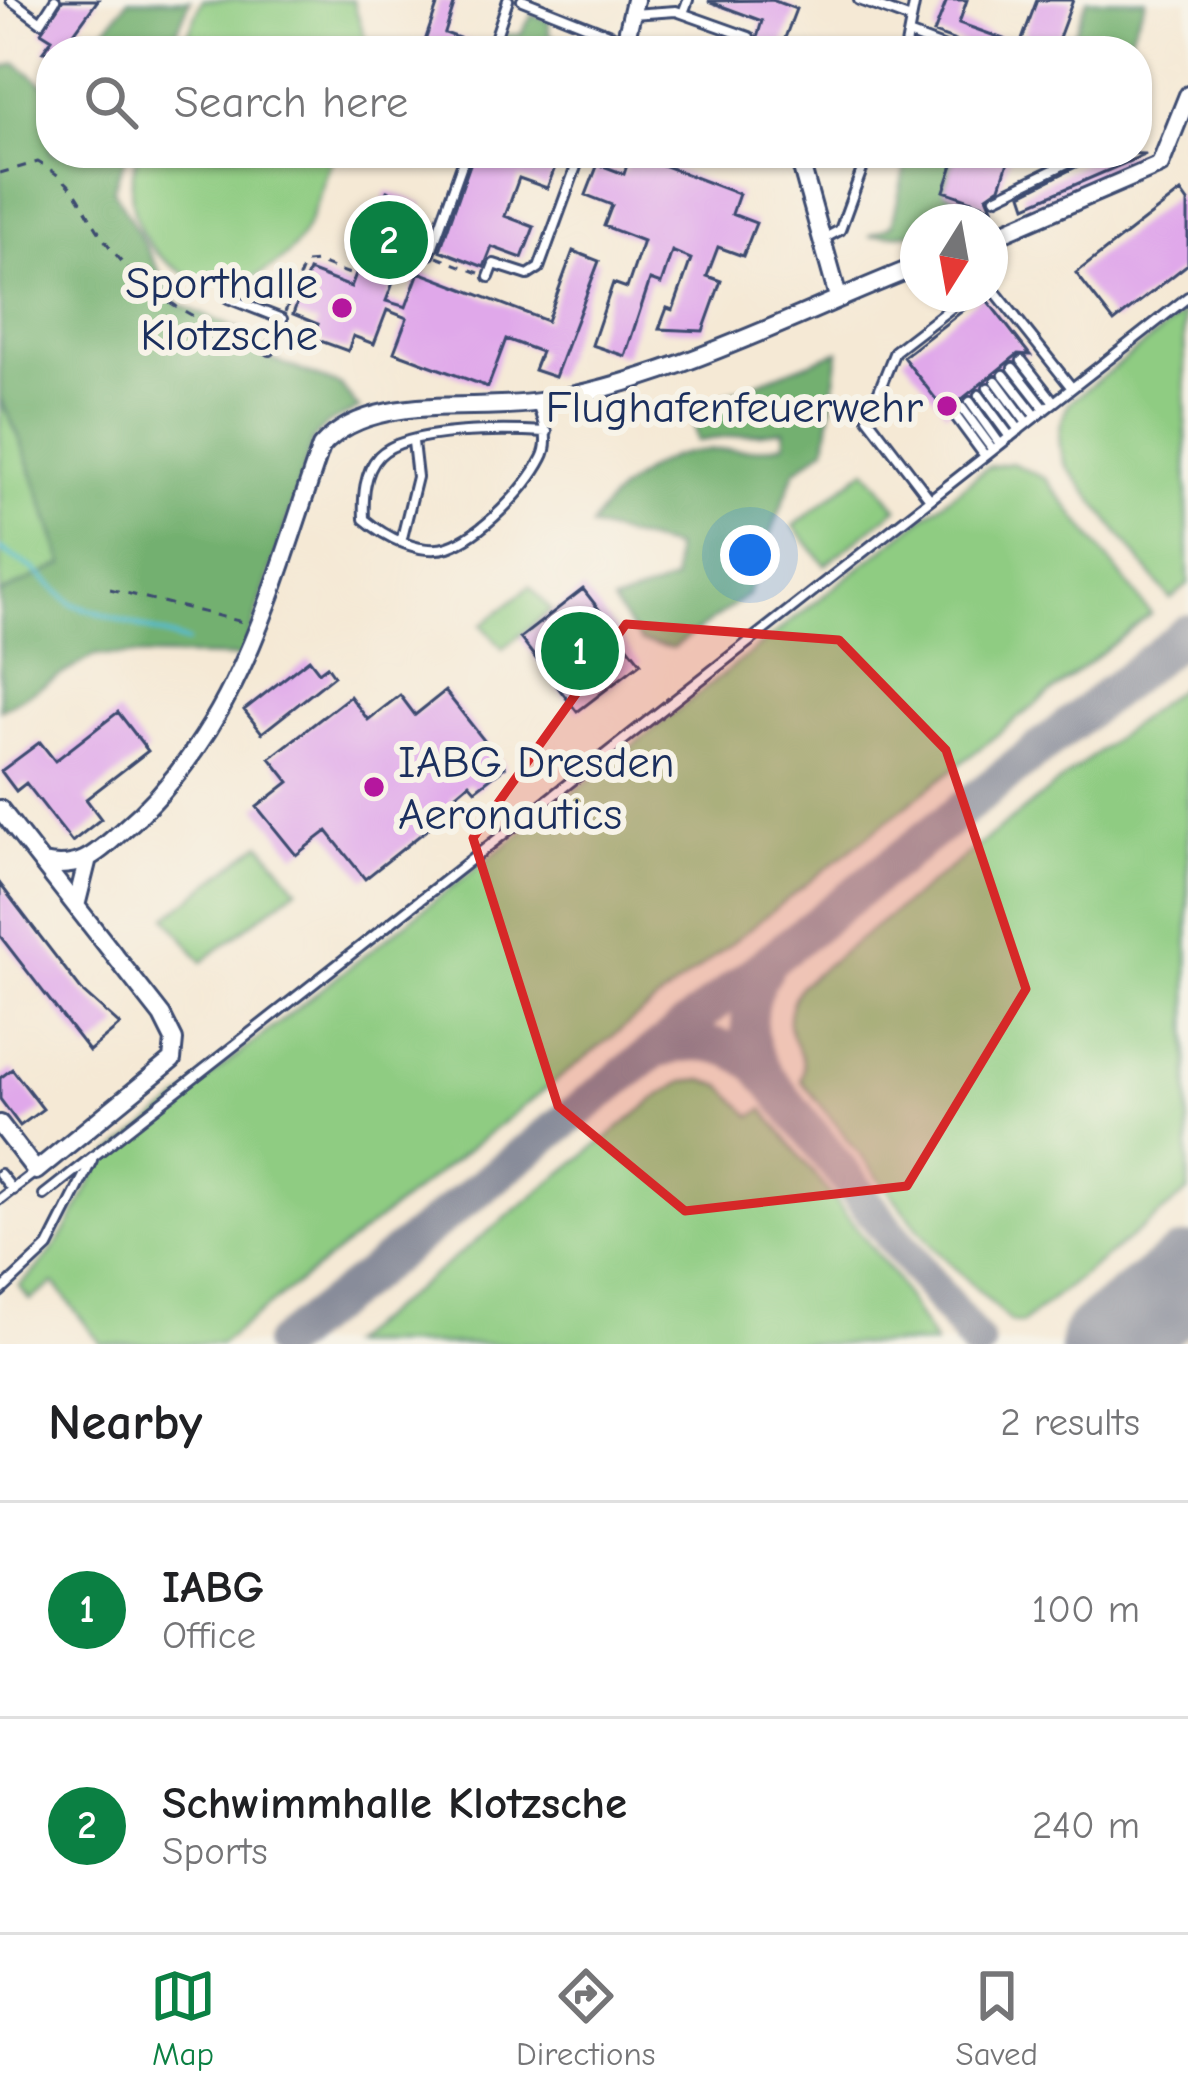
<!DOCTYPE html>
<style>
body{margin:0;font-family:"Comic Neue",sans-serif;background:#f6f6f6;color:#202124}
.compass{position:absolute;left:900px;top:204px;width:108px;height:108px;border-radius:50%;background:#fff;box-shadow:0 3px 9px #0004;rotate:191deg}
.you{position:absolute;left:750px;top:555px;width:42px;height:42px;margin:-30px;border:9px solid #fff;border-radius:50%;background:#1a73e8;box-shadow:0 0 0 18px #1a73e833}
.badge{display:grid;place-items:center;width:78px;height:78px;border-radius:50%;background:#0b8043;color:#fff;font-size:39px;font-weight:700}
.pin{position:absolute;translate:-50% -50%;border:6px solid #fff;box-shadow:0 3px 12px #0006}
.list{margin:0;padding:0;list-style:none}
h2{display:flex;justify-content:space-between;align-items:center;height:156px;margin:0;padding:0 48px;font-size:51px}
h2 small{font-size:39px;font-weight:400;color:#757577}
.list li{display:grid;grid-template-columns:78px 1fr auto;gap:36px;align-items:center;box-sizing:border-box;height:216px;padding:0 48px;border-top:3px solid #e0e0e0}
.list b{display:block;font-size:45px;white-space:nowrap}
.list p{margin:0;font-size:39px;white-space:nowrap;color:#757577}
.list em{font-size:39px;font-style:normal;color:#757577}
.icon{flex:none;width:66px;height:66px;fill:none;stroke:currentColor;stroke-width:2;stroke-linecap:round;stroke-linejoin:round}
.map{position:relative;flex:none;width:1188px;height:1344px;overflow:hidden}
.search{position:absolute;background:#fff;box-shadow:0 3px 9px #0004;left:36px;right:36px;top:36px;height:132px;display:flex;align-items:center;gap:30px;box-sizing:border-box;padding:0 42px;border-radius:48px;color:#757577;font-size:45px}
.sheet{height:588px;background:#fff}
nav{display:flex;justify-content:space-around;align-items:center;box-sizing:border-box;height:168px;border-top:3px solid #e0e0e0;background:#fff;font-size:33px;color:#757577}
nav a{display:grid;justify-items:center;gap:6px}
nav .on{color:#0b8043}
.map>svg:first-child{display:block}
.green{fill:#8fcc82;stroke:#557e70;stroke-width:3}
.forest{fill:#73b070;stroke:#477067;stroke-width:3}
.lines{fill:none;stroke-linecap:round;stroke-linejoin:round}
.stream{stroke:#53bcd1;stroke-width:4.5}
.taxiway{stroke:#888c9a;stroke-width:36}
.runway{stroke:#888c9a;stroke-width:90}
.building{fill:#e0a8ea}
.service-casing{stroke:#3c4b70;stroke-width:14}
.minor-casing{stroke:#3c4b70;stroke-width:22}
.path{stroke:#3c4b70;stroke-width:3;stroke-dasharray:9 9;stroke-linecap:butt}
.service{stroke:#fff;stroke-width:8}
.minor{stroke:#fff;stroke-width:16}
.marked{fill:#d62828;fill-opacity:0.2;stroke:#d62828;stroke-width:9;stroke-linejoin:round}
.poi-dot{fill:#b5179e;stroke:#f7f3e8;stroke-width:4.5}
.labels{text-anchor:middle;stroke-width:12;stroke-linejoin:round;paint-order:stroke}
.poi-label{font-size:45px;fill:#1b2f5e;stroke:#f7f3e8;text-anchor:end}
</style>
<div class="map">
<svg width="1188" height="1344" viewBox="0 0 1188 1344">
<rect width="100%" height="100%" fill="#f7f3e8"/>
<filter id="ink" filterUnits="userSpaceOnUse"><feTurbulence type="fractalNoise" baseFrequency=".00833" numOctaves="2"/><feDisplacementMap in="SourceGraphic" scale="24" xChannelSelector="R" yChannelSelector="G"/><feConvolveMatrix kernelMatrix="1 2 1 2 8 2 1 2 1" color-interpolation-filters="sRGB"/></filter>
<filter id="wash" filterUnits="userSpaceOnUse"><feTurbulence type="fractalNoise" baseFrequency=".004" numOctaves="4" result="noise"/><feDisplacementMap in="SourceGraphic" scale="48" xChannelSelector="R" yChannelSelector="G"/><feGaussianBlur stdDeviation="2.7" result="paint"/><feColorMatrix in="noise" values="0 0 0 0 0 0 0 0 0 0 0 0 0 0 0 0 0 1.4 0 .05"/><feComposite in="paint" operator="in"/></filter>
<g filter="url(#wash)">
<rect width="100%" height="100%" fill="#f5e9d5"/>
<path class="green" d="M202,0H353L369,51H181Z
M139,153H334C321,185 312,231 287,255C215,325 101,247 139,153Z
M1184,313L1188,585L1170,599L1065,464C1056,440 1058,426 1069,403Z
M0,398L21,441L64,564L0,594Z
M1012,463L1046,479L1151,614L220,1344H101L54,1283L30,1300L19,1286C60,1252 77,1209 101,1162L988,467Z
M866,469L897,508L825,565L794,526Z
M530,586L551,610L503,649L482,625Z
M1188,681V1192L1021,1324L1011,1322L933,1247L801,1080C814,1046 768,1038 801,985Z
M261,843L297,888L202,962L167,917Z
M703,1080L723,1086L752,1117L763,1109L894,1276L935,1344H346L662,1094L683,1082Z"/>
<path class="forest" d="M128,0H190L169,51H88Z
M1087,0H1146L1124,51H1068Z
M532,15L549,21V36L583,47L595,37L611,43L612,51H496L501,35H520Z
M16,63L51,90V153H127L113,189L178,304L256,337L252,352L340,385L359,409L327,424L313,440L243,657L96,655L0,710V594L64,564L21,441L0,398V69Z
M908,153H957L944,191L982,213L963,222H918V233L869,236L892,225Z
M839,351L826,447L795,471L748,595L673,648L641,642L613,603L674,581V548L591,527C604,500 649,463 679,455C713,445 750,455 785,443L784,430L697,441L691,408Z"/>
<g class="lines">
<path class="stream" d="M0,549L33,569L72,604L187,642"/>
<path class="taxiway" d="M661,1050C696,1037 730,1043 759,1067L977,1344
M765,1073C743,1038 744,1001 766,967
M281,1344L1188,632"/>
<path class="runway" d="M1105,1344L1188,1279"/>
</g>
<g id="blocks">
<path class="building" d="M63,0H98L61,51H43L52,39L41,32Z
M439,0L455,2L445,33L484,47L483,51H429L432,43L425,41Z
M772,0L796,9L780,51H753L762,21L708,1Z
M947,0H967L959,23L1020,45L1037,0H1073L1054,51H982L934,33Z
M474,153L559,157L547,188L519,178L505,216L534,227L522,258L492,247L484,267L440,250Z
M631,153L739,194L732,214L756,223L743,256L718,247L707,276L721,281L703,331L659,329L667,308L673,310L691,259L672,251L661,284L650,280L625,356L592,345L613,283L627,288L643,241L604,226L612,205L586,195L598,164L624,174Z
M957,153H1011L1000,187L987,196L992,208L944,191Z
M1104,153L1146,154L1026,206L1022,194Z
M387,191L423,204L386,301L406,307L419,272L547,321L573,251L599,261L555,377L534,370L541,352L506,339L488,387L394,352L407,318L387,310L374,344L353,336L348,351L312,338L318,324L293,314L309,271L351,287Z
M1181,192L1188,202V264L1114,322L1076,273Z
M983,295L1030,355L1018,354L946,412L903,357Z
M583,589L641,663L577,712L520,638Z
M309,659L319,672L327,666L334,676L262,733L244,710Z
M445,691L505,767L475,790L469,783L450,799L455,806L444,816L365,879L327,831L296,855L257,807L289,782L270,758L350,696L368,720L400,695L415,715Z
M118,712L148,751L86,799L101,819L72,842L26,783L16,791L1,771L40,742L55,761Z
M0,884L82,991L120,1025L89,1051L0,936Z
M12,1069L43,1109L20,1126L0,1099V1078Z"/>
</g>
</g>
<g filter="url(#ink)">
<use href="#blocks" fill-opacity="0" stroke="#3c4b70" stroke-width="3"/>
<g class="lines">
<g class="service-casing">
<path id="service" d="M11,0L41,22L55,0
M522,0L623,40
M859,0L908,18
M683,13L688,0
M632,14L676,11L749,37L744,51
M911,35L953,51
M491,51L508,0
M905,51L915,0
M995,198L1088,153
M823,239L840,230L868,153
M430,254L466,153
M489,277L494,264L528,275L539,268L581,153
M990,285L1072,388
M228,298L282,319L270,350
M1022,361L1054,402
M1013,368L1045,409
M1004,375L1036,416
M996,381L1027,423
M988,388L1019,430
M979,395L1010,437
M970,402L1000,444
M537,404C543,421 551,441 542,458C526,489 481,536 448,547C420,556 384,536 364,519C363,497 364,472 379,456C407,427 509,430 547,432
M962,408L993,450
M954,414L985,456
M930,499L868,418L895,351L969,294
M401,542L417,477L413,442
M0,1174L13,1190
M44,1195L1188,297
M0,1199L35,1172
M0,1292L48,1247L92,1160"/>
</g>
<g class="minor-casing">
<path id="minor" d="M623,51L635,0
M792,153L802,168L838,297
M990,238L1160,165L1188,95
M0,809L162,1016L174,1040L172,1060L36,1171L0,1124
M43,863C80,871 96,854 122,831C240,731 272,587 321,447C370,391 472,413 539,402C670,381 795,314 918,266
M76,906L87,862"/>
</g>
<path class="path" d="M0,173L38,162C82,188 77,200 103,238C144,295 192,318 254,344
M437,257L479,273
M285,312L305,263L317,262L355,276
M110,589L243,622"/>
<use href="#service" class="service"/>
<use href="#minor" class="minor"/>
</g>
</g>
<path class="marked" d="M626,624L839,640L946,750L1026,989L907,1186L685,1211L558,1106L473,838Z"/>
<g class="poi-dot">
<circle cx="342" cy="308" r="12"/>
<circle cx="947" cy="406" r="12"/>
<circle cx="374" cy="787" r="12"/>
</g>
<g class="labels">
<g class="poi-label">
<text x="318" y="298">Sporthalle<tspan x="318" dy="52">Klotzsche</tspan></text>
<text x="923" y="422">Flughafenfeuerwehr</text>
<text x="398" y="777" text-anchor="start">IABG Dresden<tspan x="398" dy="52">Aeronautics</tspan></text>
</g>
</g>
</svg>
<svg class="compass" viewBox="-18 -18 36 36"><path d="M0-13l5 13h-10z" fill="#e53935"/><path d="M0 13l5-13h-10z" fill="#757577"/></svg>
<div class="you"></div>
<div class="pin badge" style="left:580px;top:651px">1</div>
<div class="pin badge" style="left:389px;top:240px">2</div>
<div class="search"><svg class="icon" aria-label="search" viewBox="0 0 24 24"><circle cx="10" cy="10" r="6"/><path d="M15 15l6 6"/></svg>Search here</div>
</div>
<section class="sheet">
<h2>Nearby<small>2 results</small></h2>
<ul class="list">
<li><span class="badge">1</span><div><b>IABG</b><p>Office</p></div><em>100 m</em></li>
<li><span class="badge">2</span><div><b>Schwimmhalle Klotzsche</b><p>Sports</p></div><em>240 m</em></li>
</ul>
</section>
<nav>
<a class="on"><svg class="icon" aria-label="map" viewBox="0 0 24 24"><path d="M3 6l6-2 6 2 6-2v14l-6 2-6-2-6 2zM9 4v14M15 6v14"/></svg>Map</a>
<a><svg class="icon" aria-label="directions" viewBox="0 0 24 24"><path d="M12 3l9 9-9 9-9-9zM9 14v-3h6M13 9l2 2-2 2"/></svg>Directions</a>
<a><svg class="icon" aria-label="saved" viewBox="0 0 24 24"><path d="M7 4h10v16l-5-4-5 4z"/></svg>Saved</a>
</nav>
